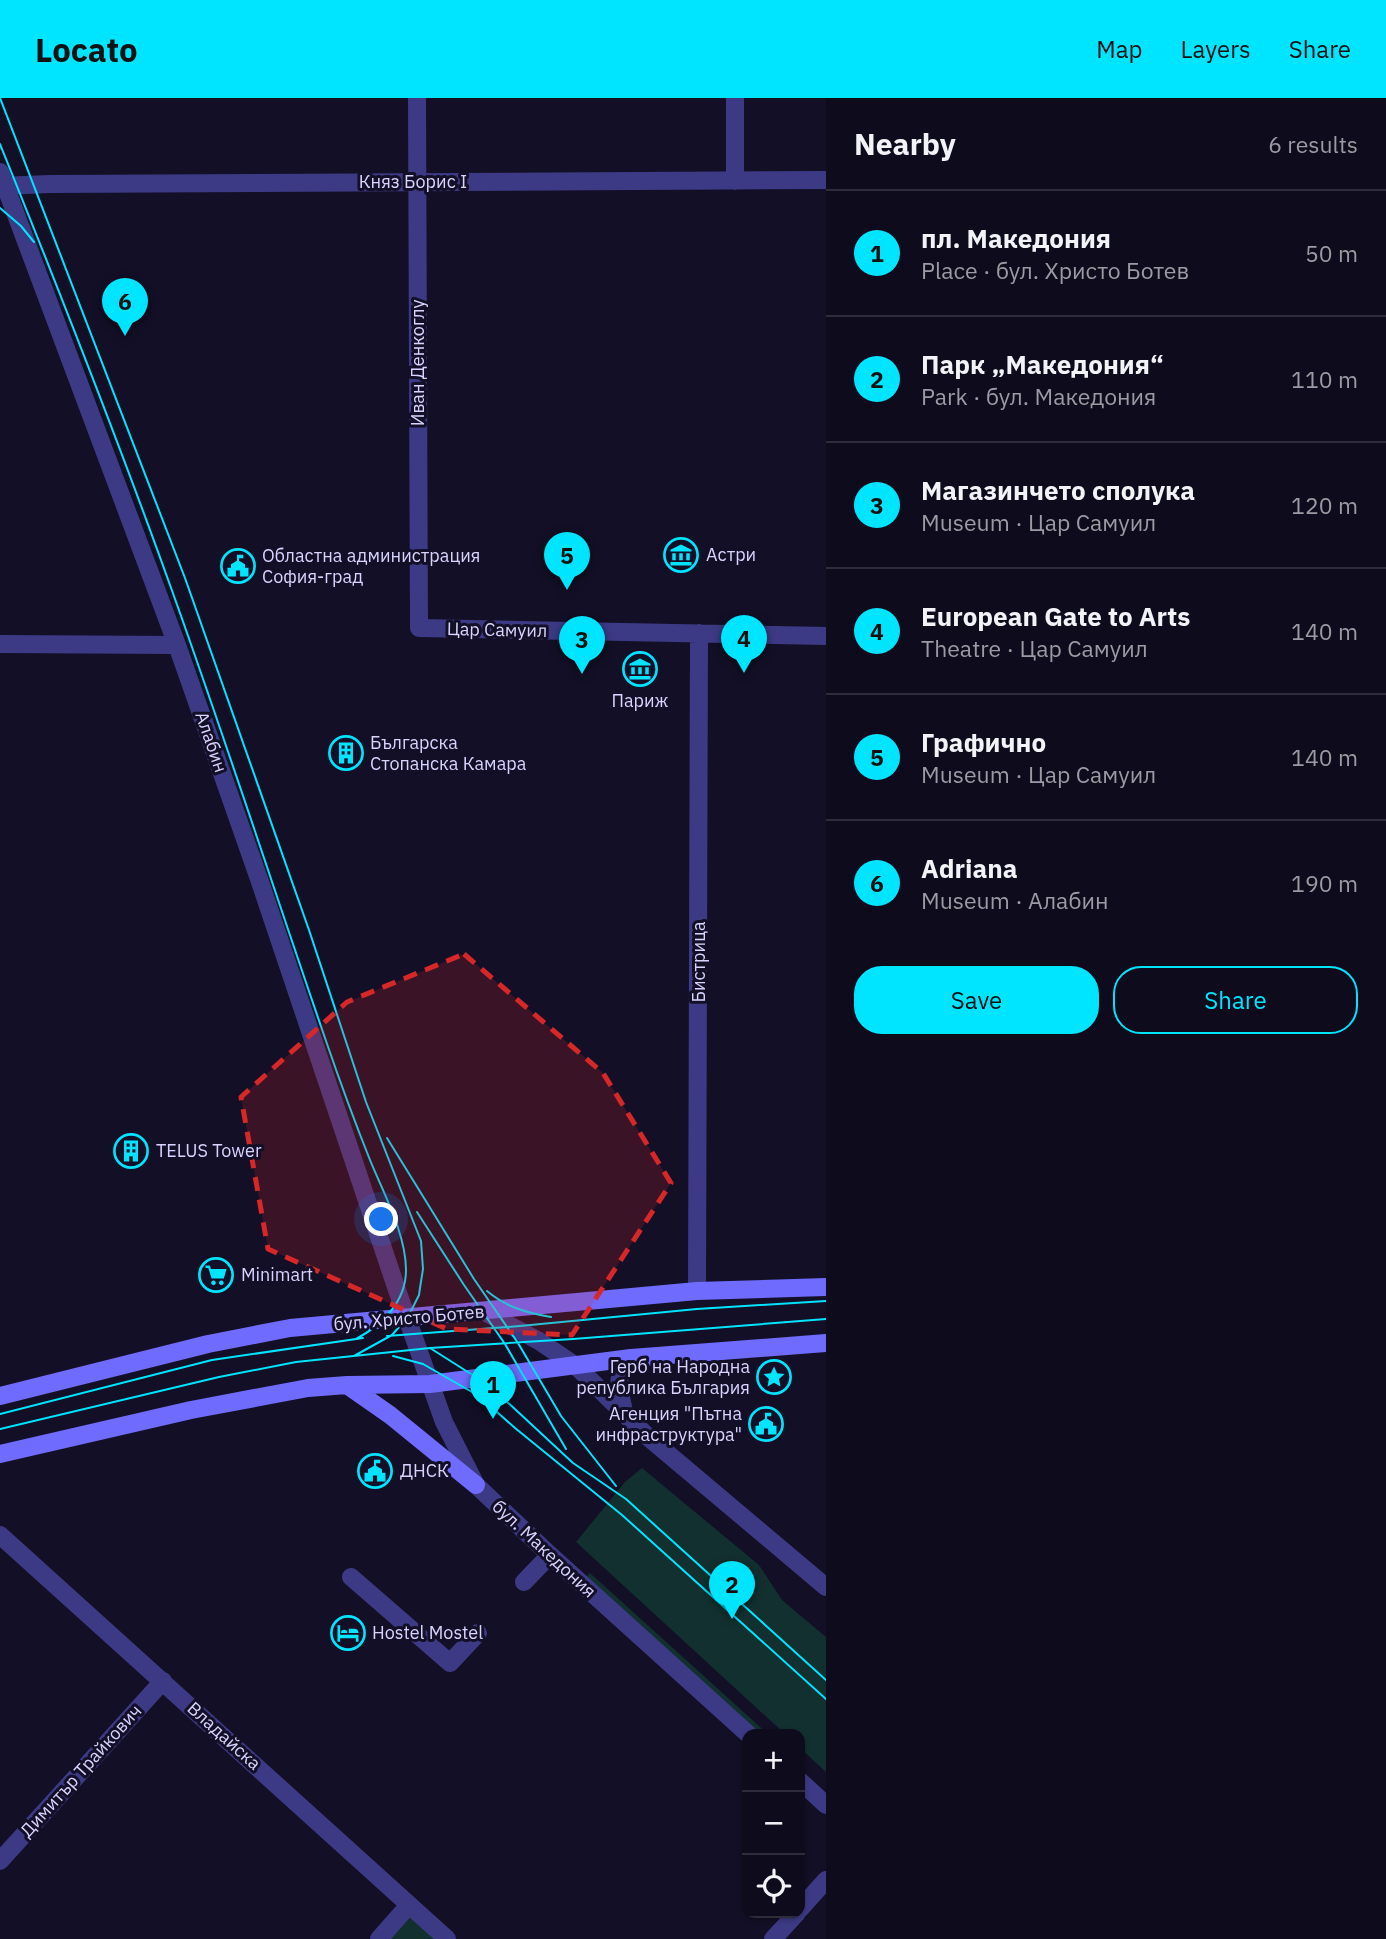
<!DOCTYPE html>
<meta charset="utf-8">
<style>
body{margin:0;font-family:"IBM Plex Sans",sans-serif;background:#171425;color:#f1f3f6}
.controls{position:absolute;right:21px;bottom:21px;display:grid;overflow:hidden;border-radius:14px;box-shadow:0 2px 5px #0004}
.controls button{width:63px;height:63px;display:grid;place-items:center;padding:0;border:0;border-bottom:2px solid #2e2b3b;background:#0e0b1c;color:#f1f3f6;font:35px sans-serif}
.you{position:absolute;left:382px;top:1122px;width:24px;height:24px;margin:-18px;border:5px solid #fff;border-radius:50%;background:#1a73e8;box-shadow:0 0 0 10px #1a73e833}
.badge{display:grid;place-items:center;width:46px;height:46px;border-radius:50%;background:#00e5ff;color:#111;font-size:23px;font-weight:700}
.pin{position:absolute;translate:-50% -58px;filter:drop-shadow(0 2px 4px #0008)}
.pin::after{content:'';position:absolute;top:37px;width:24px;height:21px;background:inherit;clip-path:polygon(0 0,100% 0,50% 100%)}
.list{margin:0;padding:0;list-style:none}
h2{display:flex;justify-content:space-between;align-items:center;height:91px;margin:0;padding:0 28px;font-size:30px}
h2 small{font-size:23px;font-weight:400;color:#9b9ba3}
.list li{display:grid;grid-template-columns:46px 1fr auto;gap:21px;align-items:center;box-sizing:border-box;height:126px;padding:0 28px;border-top:2px solid #2e2b3b}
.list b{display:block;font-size:26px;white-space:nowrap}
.list p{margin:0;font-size:23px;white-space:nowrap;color:#9b9ba3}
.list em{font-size:23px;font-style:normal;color:#9b9ba3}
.actions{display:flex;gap:14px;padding:21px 28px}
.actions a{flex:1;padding:16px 0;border:2px solid #00e5ff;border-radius:28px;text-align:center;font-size:24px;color:#00e5ff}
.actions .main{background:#00e5ff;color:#111}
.icon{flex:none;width:38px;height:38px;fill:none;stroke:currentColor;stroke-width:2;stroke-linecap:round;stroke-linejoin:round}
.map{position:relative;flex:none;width:826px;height:1841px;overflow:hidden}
header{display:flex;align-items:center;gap:42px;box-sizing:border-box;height:98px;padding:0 35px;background:#00e5ff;color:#111}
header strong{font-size:33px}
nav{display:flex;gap:38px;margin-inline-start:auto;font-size:24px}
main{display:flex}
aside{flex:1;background:#0e0b1c}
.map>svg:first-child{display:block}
.green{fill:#12302f}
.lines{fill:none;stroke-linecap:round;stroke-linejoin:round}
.lane{stroke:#3d3a85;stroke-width:18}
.street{stroke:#3d3a85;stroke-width:18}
.secondary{stroke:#6f6bff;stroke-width:18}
.tram{stroke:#00e5ff;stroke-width:2}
.marked{fill:#d62828;fill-opacity:0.2;stroke:#d62828;stroke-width:5;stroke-dasharray:14 9;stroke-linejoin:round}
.labels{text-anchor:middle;stroke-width:6;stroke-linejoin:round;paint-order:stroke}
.street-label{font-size:18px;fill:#d9d4ff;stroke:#130f26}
.poi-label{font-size:18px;fill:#d9d4ff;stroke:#130f26;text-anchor:start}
</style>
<header>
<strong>Locato</strong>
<nav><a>Map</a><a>Layers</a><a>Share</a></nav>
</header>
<main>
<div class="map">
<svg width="826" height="1841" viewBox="0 0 826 1841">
<rect width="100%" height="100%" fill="#130f26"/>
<path class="green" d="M642,1370L759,1467L782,1502L826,1539V1674L800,1650V1636H785L576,1444L625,1384Z
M590,1475L768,1636H758L586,1479Z
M409,1807L447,1841H379Z"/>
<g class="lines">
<path class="lane" d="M351,1479L450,1565L478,1535
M524,1484L550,1457"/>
<path class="street" d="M417,0L419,530L826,538
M0,74L177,547L259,781L397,1192L444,1324L476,1387L550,1457L748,1636
M735,83V0
M0,88L50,86L826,82
M0,546L177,547
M697,1193L699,535
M483,1213L539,1243L576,1268L648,1339L826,1489
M624,1313C619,1289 614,1280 631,1260
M0,1437L447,1841
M800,1683L826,1707
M0,1763L163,1583
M800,1811L826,1782
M379,1841L409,1807
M773,1841L797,1815"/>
<path class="secondary" d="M347,1287L390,1317L476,1387
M0,1298L208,1246L290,1230L697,1193L826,1189
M0,1356L191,1312L308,1290L347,1287L430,1286L631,1260L826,1245"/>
<path class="tram" d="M0,0L185,480L309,832L366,1004L421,1143L423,1171L420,1190L419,1197L408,1219L392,1237L354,1258
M0,46C59,192 117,339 170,487C224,637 273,789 325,940C339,981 354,1022 370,1062C383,1094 406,1136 406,1172C406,1204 382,1227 356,1241
M0,110L21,128L34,144
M387,1040L474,1181L518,1245L561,1318L616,1388
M417,1114L464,1187L505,1246L566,1351
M487,1193C506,1209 527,1215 551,1219
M387,1238L520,1228L697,1211L826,1203
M430,1250L490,1288L573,1365L626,1401L826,1582
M393,1258L423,1266L479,1298L515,1330L622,1417L826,1601
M0,1316L212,1262L363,1240
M0,1331L219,1279L296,1264L430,1250L573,1241L826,1221"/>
</g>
<path class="marked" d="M464,856L603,975L671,1085L572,1237L447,1231L268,1151L241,999L347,904Z"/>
<defs>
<g id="museum-ring" transform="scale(1.75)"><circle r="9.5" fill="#130f26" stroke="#00e5ff" stroke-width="1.5"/><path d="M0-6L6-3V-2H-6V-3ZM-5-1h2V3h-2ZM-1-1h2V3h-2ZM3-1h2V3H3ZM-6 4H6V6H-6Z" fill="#00e5ff"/></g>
<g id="civic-ring" transform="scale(1.75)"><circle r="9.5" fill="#130f26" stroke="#00e5ff" stroke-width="1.5"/><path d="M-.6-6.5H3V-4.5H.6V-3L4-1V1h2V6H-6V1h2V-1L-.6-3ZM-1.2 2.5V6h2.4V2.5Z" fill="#00e5ff"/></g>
<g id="building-ring" transform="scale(1.75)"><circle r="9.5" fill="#130f26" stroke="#00e5ff" stroke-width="1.5"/><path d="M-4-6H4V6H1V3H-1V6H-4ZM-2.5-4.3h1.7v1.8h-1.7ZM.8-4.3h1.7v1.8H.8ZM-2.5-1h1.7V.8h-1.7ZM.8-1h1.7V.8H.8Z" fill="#00e5ff"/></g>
<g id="supermarket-ring" transform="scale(1.75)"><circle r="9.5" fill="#130f26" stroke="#00e5ff" stroke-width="1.5"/><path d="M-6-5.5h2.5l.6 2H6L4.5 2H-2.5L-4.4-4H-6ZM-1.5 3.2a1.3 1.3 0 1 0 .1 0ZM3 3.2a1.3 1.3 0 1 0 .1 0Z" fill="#00e5ff"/></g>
<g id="sight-ring" transform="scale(1.75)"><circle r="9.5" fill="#130f26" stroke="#00e5ff" stroke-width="1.5"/><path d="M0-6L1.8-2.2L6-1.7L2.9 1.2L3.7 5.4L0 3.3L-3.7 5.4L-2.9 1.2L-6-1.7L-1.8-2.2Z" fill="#00e5ff"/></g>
<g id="hotel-ring" transform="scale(1.75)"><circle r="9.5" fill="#130f26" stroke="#00e5ff" stroke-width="1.5"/><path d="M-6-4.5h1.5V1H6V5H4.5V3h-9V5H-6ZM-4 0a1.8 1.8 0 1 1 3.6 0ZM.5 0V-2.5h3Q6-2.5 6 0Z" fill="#00e5ff"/></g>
</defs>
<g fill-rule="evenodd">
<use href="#museum-ring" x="681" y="457"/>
<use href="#civic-ring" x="238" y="468"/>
<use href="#museum-ring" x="640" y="571"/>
<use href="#building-ring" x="346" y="655"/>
<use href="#building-ring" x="131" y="1053"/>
<use href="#supermarket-ring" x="216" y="1177"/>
<use href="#sight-ring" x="774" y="1279"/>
<use href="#civic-ring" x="766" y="1326"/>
<use href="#civic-ring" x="375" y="1373"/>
<use href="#hotel-ring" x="348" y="1535"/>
</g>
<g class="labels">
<g class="street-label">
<text x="413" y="90">Княз Борис I</text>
<text transform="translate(418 265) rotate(-90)" y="6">Иван Денкоглу</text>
<text transform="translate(497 532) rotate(1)" y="6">Цар Самуил</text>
<text transform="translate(211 644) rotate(71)" y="6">Алабин</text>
<text transform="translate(699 864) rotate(-90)" y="6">Бистрица</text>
<text transform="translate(409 1220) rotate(-5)" y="6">бул. Христо Ботев</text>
<text transform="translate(544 1451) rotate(43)" y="6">бул. Македония</text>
<text transform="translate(224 1638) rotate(42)" y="6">Владайска</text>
<text transform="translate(81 1673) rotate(-48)" y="6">Димитър Трайкович</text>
</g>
<g class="poi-label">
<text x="706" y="463">Астри</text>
<text x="262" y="464">Областна администрация<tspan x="262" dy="21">София-град</tspan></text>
<text x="640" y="609" text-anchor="middle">Париж</text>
<text x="370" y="651">Българска<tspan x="370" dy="21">Стопанска Камара</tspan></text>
<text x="156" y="1059">TELUS Tower</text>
<text x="241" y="1183">Minimart</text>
<text x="750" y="1275" text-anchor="end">Герб на Народна<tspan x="750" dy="21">република България</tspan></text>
<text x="742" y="1322" text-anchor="end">Агенция "Пътна<tspan x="742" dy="21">инфраструктура"</tspan></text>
<text x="400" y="1379">ДНСК</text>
<text x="372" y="1541">Hostel Mostel</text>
</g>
</g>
</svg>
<div class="controls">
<button>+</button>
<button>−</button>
<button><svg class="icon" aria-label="locate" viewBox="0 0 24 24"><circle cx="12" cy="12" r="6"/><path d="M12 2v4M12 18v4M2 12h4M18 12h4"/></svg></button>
</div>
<div class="you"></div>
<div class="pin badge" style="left:493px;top:1321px">1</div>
<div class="pin badge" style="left:732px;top:1521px">2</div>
<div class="pin badge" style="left:582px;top:576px">3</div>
<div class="pin badge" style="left:744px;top:575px">4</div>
<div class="pin badge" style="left:567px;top:492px">5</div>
<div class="pin badge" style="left:125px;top:238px">6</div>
</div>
<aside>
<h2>Nearby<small>6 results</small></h2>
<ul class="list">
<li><span class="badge">1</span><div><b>пл. Македония</b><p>Place · бул. Христо Ботев</p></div><em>50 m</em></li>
<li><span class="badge">2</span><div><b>Парк „Македония“</b><p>Park · бул. Македония</p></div><em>110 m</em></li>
<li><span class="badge">3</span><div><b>Магазинчето сполука</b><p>Museum · Цар Самуил</p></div><em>120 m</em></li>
<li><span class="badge">4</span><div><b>European Gate to Arts</b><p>Theatre · Цар Самуил</p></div><em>140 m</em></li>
<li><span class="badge">5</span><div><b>Графично</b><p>Museum · Цар Самуил</p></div><em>140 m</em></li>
<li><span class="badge">6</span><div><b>Adriana</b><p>Museum · Алабин</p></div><em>190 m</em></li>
</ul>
<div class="actions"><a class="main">Save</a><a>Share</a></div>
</aside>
</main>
